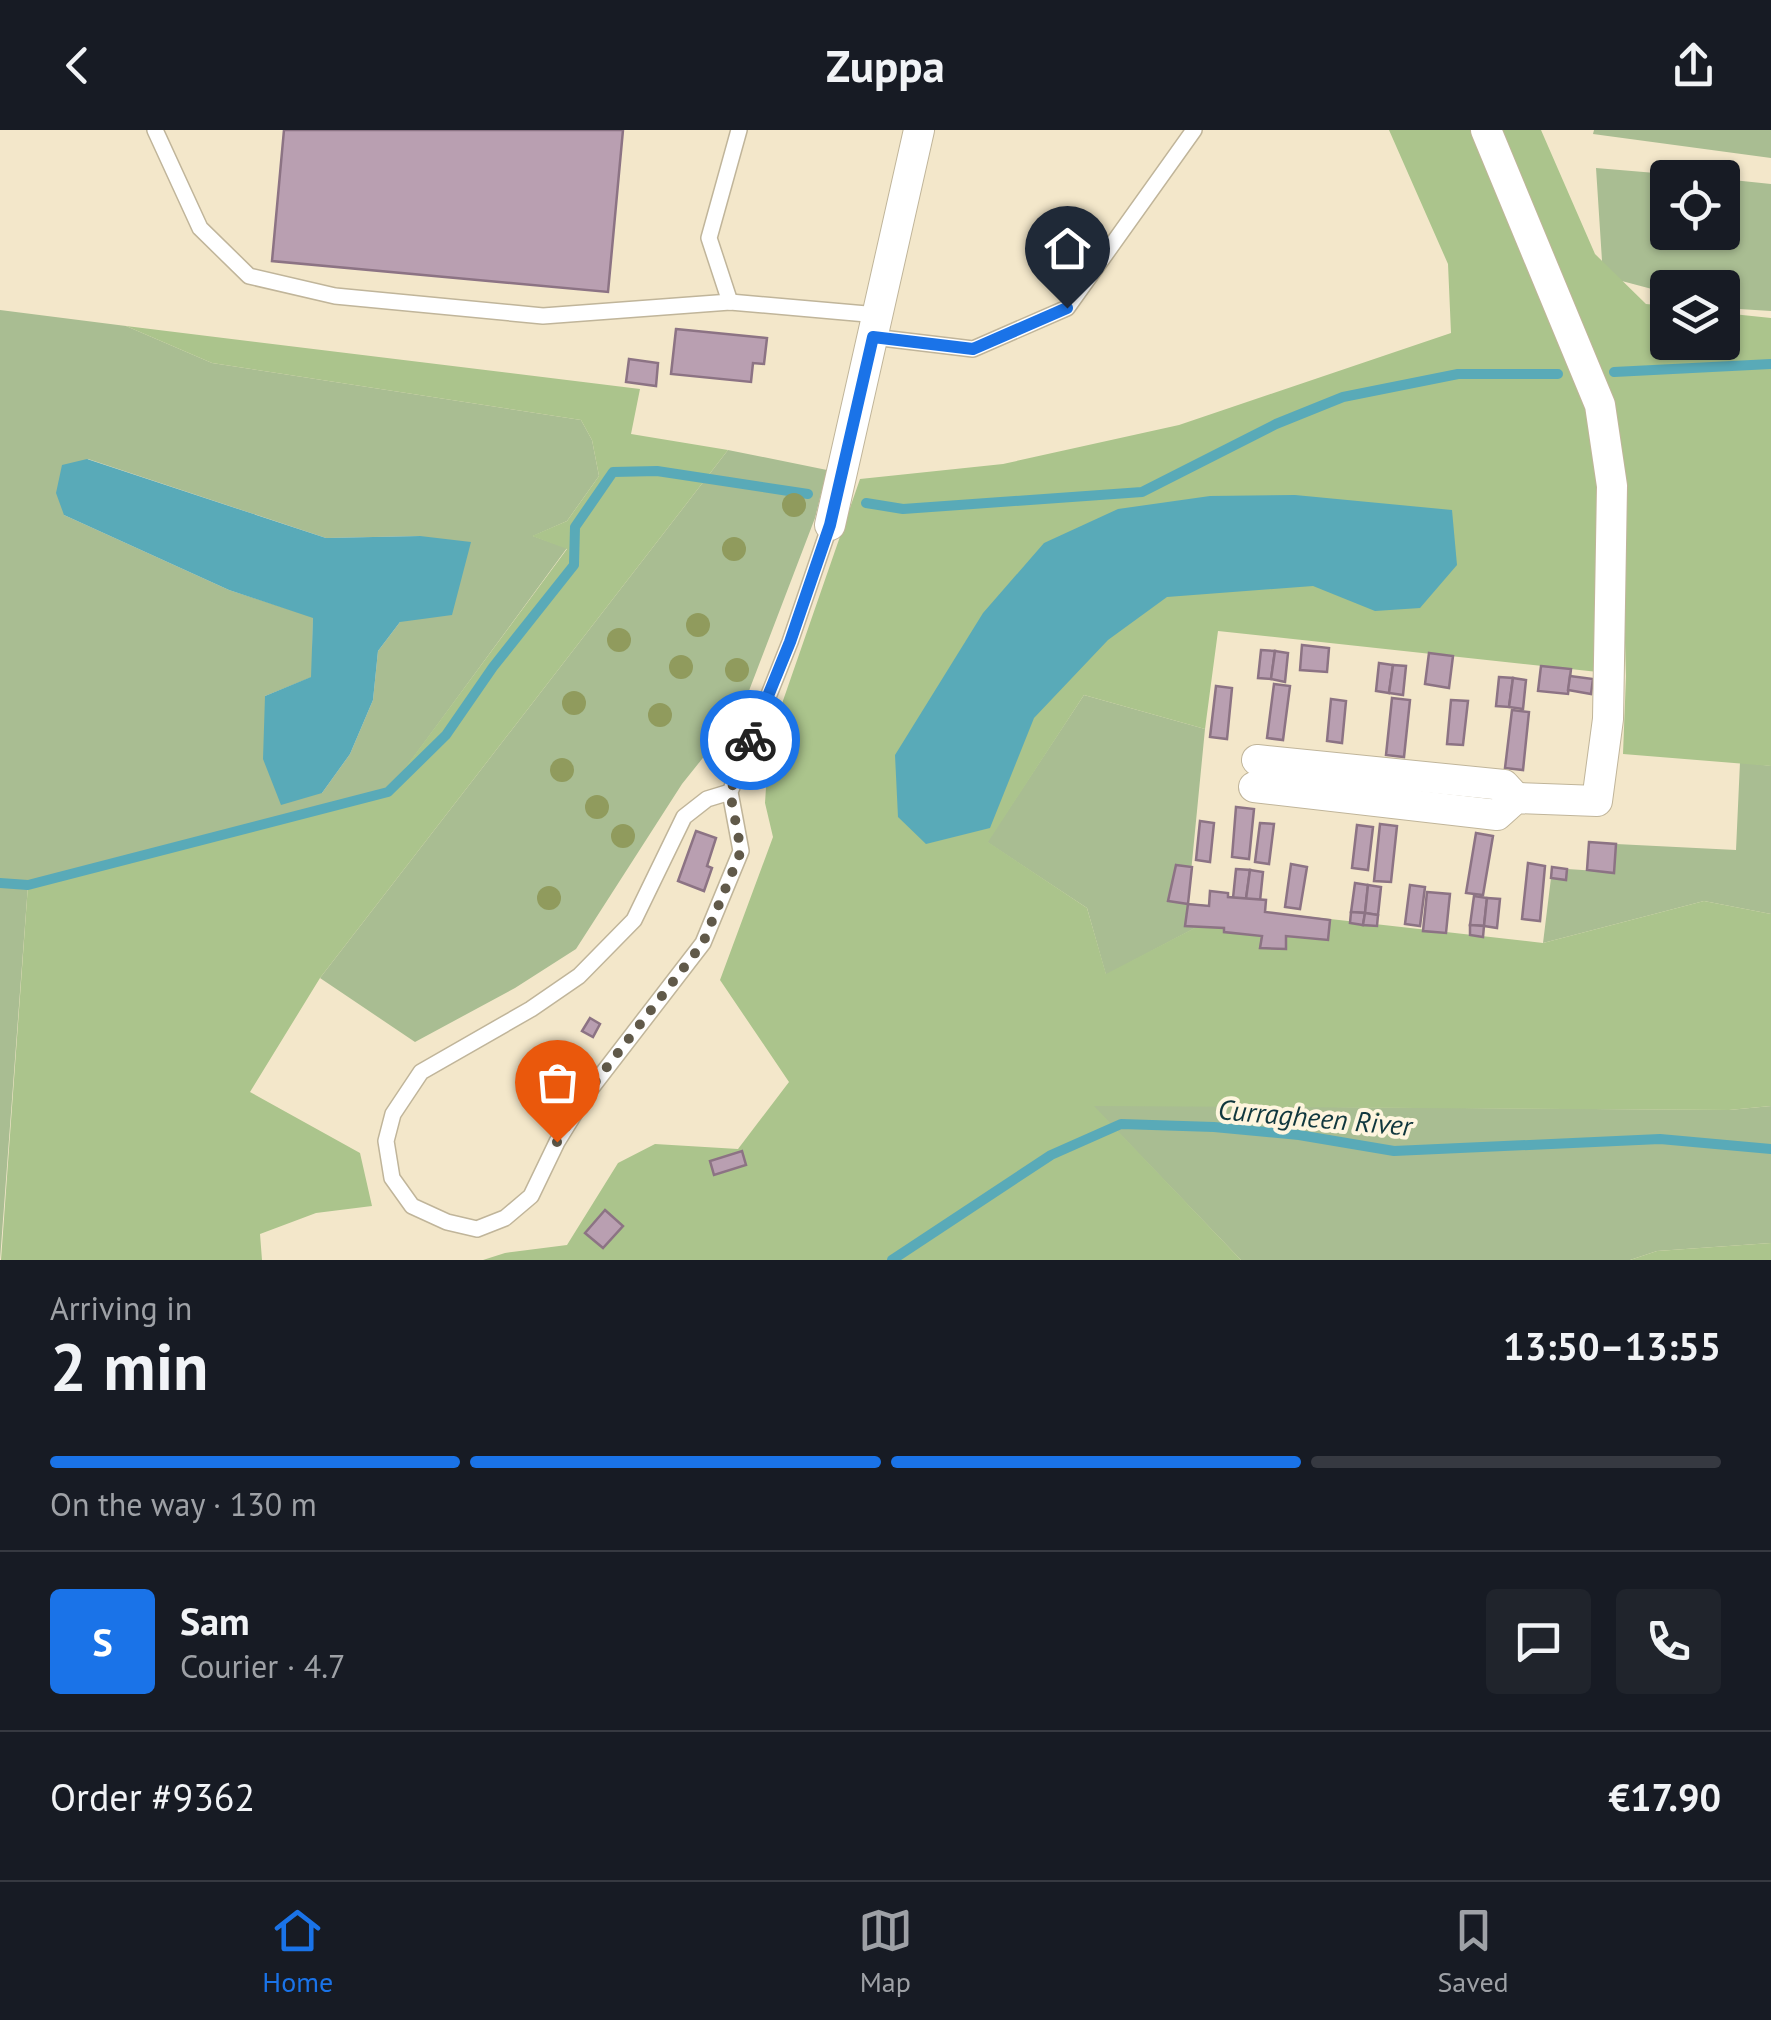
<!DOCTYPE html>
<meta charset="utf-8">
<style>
:root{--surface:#171b24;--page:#20242c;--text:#f1f3f6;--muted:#9ea1a6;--line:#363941;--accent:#1a73e8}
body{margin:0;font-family:"PT Sans",sans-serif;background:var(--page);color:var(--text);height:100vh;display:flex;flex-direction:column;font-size:38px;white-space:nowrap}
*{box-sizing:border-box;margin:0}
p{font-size:32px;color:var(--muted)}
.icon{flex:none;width:55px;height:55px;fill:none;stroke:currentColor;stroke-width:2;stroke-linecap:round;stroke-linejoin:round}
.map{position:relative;height:1130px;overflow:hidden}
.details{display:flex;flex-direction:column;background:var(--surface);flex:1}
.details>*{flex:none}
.fabs{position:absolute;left:1650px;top:30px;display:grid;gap:20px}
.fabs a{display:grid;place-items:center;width:90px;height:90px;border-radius:10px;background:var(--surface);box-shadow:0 2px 8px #0004;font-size:50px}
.pin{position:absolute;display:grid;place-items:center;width:85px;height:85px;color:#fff;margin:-102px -42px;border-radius:50% 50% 50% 0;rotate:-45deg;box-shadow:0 0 10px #0007}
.pin .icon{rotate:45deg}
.courier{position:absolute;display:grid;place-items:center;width:100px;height:100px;margin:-50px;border:8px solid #1a73e8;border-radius:50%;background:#fff;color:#222;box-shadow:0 2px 12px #0007}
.headline em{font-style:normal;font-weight:700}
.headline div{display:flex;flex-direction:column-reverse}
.headline{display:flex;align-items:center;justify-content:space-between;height:170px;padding:0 50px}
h1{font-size:65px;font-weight:700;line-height:75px}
.bar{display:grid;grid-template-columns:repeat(4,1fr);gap:15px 10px;align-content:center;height:120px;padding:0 50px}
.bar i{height:12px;border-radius:8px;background:var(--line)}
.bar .active{background:var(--accent)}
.bar p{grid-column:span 4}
.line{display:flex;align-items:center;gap:25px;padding:0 50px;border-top:2px solid var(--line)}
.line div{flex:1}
.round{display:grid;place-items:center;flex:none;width:105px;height:105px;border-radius:10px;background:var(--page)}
header{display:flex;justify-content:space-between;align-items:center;height:130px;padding:0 50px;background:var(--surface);font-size:45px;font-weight:700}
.dock{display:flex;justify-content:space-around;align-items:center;height:140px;border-top:2px solid var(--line);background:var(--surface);font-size:28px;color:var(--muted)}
.dock a{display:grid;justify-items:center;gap:5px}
.dock .active{color:var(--accent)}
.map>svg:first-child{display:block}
.green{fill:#a9bd92;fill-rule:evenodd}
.forest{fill:#abc48c}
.water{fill:#59aab8}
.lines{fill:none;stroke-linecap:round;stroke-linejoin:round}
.stream{stroke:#59aab8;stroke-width:10}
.building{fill:#b99fb1;stroke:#8c7384;stroke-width:2.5}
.lane-casing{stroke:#c0b59a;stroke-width:18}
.street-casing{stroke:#c0b59a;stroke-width:32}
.lane{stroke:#fff;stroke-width:15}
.street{stroke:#fff;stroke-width:30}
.tree{fill:#909b5d}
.done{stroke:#605949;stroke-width:10;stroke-dasharray:0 18}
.route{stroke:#1a73e8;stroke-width:12}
.labels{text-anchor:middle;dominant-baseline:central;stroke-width:8;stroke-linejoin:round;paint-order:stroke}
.water-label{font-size:28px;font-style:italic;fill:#10373e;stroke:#fef5de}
</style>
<header><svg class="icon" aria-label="back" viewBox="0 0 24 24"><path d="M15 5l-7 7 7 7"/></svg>Zuppa<svg class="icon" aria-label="share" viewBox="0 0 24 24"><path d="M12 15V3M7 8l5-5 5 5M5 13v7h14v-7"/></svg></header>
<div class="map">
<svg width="1771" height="1130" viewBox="0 0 1771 1130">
<rect width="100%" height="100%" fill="#f3e7ca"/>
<g class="green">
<path d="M 1594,0 L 1771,0 L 1771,28 L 1593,4 Z"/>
<path d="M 1596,38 L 1703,47 L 1668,48 L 1668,102 L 1722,102 L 1723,49 L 1771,54 L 1771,181 L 1723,178 L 1722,158 L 1668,158 L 1667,163 L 1603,146 Z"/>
<path d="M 0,180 L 126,196 L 212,233 L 581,290 L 592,310 L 599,346 L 567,391 L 533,406 L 567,418 L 388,662 L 28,755 L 0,1130 ZM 88,329 L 326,408 L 420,406 L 400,492 L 378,521 L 373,570 L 350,624 L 322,663 L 265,566 L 312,547 L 313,487 L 229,460 L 64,385 Z"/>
<path d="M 728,320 L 827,340 L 815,388 L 742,579 L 682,654 L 576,819 L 515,858 L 415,912 L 320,848 Z"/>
<path d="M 1084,565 L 1205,599 L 1188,773 L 1233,778 L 1106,845 L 1087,778 L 987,712 Z"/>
<path d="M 1740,632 L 1771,636 L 1771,784 L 1704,771 L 1543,813 L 1551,748 L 1566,749 L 1567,739 L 1613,742 L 1616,714 L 1736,720 Z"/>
<path d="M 1092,975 L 1729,980 L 1771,976 L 1771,1113 L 1657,1121 L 1630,1130 L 1241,1130 Z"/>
</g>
<g class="forest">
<path d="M 1389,0 L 1472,0 L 1586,277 L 1599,363 L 1598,542 L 1218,501 L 1205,599 L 1084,565 L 988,712 L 1087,778 L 1106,844 L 1233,778 L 1543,813 L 1704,771 L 1771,784 L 1771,976 L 1729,980 L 1094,976 L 1241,1130 L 483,1130 L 505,1123 L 567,1115 L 618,1033 L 655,1014 L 738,1019 L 789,952 L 720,850 L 773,707 L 765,673 L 769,611 L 860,349 L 1003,334 L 1179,295 L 1451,203 L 1448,134 Z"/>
<path d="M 1498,0 L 1541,0 L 1595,124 L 1646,174 L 1667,176 L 1668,212 L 1722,212 L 1723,183 L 1771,188 L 1771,636 L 1623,624 L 1626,546 L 1620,344 Z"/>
<path d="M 126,196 L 640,259 L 631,304 L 728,320 L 320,848 L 250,962 L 360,1023 L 372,1076 L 316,1083 L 260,1104 L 262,1130 L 1,1130 L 28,755 L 388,661 L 567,419 L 532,406 L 567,391 L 599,346 L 592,310 L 581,290 L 212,233 Z"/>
<path d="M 1771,1113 L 1771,1130 L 1630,1130 L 1657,1121 Z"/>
</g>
<g class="water">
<path d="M 87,329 L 326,408 L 420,406 L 471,412 L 452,485 L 400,492 L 378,521 L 373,570 L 350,624 L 322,663 L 281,675 L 263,629 L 265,566 L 311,547 L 313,488 L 229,460 L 64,385 L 56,363 L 62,335 Z"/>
<path d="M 1295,365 L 1452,380 L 1457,435 L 1420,478 L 1375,481 L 1313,456 L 1167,467 L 1108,510 L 1034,588 L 990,698 L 926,714 L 898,687 L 895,625 L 983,483 L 1044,413 L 1118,379 L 1210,366 Z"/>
</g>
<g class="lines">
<g class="stream">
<path d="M 1614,242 L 1771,234"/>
<path d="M 866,373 L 903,379 L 1142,362 L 1276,294 L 1343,267 L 1458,244 L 1558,244"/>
<path d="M 0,753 L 28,755 L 388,662 L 446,605 L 493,537 L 574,435 L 575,397 L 613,342 L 657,341 L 808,364"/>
<path d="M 892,1130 L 1051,1025 L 1121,994 L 1214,997 L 1299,1005 L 1394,1021 L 1660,1009 L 1771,1019"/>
</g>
</g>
<g class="building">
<path d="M 284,0 L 623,0 L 608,162 L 272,131 Z"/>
<path d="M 676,199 L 767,208 L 764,234 L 753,233 L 751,252 L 671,244 Z"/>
<path d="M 629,229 L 658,233 L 656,256 L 626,252 Z"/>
<path d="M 1302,515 L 1329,518 L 1327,542 L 1300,540 Z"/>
<path d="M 1261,520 L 1275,521 L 1271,549 L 1258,548 Z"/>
<path d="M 1275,521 L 1288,523 L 1285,552 L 1271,549 Z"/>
<path d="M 1429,523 L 1453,526 L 1449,558 L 1425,554 Z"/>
<path d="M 1379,533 L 1393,535 L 1389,563 L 1376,561 Z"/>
<path d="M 1393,535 L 1406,536 L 1403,565 L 1389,563 Z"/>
<path d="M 1541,536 L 1571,539 L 1568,564 L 1538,561 Z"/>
<path d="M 1570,546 L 1593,549 L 1591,564 L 1568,560 Z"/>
<path d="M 1499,547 L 1513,548 L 1509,577 L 1496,576 Z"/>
<path d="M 1513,548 L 1526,550 L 1523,579 L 1509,577 Z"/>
<path d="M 1274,554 L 1290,556 L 1283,610 L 1267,608 Z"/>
<path d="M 1216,556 L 1232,558 L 1227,609 L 1210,607 Z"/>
<path d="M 1392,568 L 1410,570 L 1404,627 L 1386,625 Z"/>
<path d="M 1331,569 L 1346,571 L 1342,613 L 1327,611 Z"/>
<path d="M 1451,570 L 1468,571 L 1463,615 L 1447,614 Z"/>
<path d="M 1512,580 L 1529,582 L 1523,640 L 1505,638 Z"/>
<path d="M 1236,677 L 1254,679 L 1249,729 L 1232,727 Z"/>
<path d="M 1200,691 L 1214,693 L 1210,732 L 1196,730 Z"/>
<path d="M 1260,693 L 1274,694 L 1269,734 L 1255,732 Z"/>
<path d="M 1380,694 L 1397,696 L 1391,752 L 1374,751 Z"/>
<path d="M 1357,695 L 1373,697 L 1368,740 L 1352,738 Z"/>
<path d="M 696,701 L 716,708 L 707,736 L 712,738 L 704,761 L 678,751 Z"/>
<path d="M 1476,703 L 1493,706 L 1483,765 L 1466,763 Z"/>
<path d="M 1589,712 L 1616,714 L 1614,743 L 1587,740 Z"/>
<path d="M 1528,733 L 1545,736 L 1540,791 L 1522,789 Z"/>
<path d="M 1291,734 L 1307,737 L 1300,779 L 1285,777 Z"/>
<path d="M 1176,735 L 1192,737 L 1188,774 L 1168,771 Z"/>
<path d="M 1552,737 L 1567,739 L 1566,750 L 1551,748 Z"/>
<path d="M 1236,739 L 1250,740 L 1246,769 L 1233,768 Z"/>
<path d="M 1250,740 L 1263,742 L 1260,771 L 1246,769 Z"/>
<path d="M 1355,753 L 1368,755 L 1365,783 L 1351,782 Z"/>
<path d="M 1368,755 L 1381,757 L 1378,785 L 1365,783 Z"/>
<path d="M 1410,755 L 1425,757 L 1420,796 L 1405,794 Z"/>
<path d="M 1210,761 L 1228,763 L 1228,767 L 1266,770 L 1265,782 L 1330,790 L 1328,810 L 1286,806 L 1286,819 L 1260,818 L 1262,806 L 1224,802 L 1224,798 L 1185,796 L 1188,774 L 1209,776 Z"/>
<path d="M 1427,762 L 1450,764 L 1446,803 L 1423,801 Z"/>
<path d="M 1474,766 L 1487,768 L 1484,796 L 1470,795 Z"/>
<path d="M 1487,768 L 1500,769 L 1497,798 L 1484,796 Z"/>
<path d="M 1351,782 L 1365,783 L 1363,795 L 1350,793 Z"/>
<path d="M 1365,783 L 1378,785 L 1377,796 L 1363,795 Z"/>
<path d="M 1470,795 L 1484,796 L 1483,807 L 1470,805 Z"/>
<path d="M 590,888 L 600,894 L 593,907 L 582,901 Z"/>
<path d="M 742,1021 L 746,1035 L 714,1045 L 710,1031 Z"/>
<path d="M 605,1080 L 623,1096 L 603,1118 L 585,1103 Z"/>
</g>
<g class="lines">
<defs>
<g id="lane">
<path d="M 155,0 L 200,98 L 249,146 L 335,166 L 543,186 L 730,172 L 878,185"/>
<path d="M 730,172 L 709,108 L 739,0"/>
<path d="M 873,207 L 973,219 L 1067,178 L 1194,0"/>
<path d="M 730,662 L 707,669 L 684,687 L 634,790 L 579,846 L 531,879 L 421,942 L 393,984 L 386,1011 L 392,1048 L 412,1076 L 447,1092 L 477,1099 L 505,1088 L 531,1066 L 557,1012 L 586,965 L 703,813 L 741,721 L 730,662 L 790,512 L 830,395"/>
</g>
<g id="street">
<path d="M 830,395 L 919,0"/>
<path d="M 1257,630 L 1504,655 L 1516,668"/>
<path d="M 1254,657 L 1497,685 L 1516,668 L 1597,671 L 1608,589 L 1612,356 L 1600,275 L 1486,0"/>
</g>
</defs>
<use href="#lane" class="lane-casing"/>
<use href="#street" class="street-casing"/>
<use href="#lane" class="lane"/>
<use href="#street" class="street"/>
</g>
<g class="tree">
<circle cx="794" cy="375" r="12"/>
<circle cx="734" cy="419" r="12"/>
<circle cx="698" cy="495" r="12"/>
<circle cx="619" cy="510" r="12"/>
<circle cx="681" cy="537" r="12"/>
<circle cx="737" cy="540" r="12"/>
<circle cx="574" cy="573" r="12"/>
<circle cx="660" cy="585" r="12"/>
<circle cx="562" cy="640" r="12"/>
<circle cx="597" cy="677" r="12"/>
<circle cx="623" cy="706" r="12"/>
<circle cx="549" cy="768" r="12"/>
</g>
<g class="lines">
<path class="done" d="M 557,1012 L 586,964 L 703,813 L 741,721 L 730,662 L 750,610"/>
<path class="route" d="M 750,610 L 790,512 L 830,395 L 873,207 L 973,219 L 1067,178"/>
</g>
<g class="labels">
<g class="water-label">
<text transform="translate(1315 987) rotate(5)">Curragheen River</text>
</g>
</g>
</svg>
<div class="fabs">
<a><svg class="icon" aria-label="locate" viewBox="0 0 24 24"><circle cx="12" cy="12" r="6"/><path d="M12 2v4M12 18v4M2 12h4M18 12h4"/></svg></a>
<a><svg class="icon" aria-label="layers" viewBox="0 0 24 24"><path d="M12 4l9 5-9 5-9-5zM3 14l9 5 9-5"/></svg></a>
</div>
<div class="pin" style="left:557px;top:1012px;background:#ea580c"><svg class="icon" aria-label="bag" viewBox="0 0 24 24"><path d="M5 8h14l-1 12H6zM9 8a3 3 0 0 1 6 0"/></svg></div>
<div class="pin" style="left:1067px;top:178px;background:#1f2937"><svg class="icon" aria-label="home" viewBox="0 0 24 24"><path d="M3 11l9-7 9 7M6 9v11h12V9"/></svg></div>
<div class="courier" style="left:750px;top:610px"><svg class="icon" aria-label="bike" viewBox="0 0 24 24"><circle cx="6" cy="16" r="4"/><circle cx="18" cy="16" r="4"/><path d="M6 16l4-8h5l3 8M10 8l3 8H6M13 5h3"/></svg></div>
</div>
<section class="details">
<div class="headline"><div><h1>2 min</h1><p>Arriving in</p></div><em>13:50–13:55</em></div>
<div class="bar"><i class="active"></i><i class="active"></i><i class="active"></i><i></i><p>On the way · 130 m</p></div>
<div class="line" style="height:180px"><b class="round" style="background:var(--accent);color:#fff">S</b><div><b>Sam</b><p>Courier · 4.7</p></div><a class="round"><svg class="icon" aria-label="chat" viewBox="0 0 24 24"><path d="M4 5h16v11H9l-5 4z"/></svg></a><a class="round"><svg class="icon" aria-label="phone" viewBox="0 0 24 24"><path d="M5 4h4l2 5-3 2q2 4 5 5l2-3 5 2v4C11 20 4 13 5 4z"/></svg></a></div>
<div class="line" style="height:130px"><div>Order #9362</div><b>€17.90</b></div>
</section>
<nav class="dock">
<a class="active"><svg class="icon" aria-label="home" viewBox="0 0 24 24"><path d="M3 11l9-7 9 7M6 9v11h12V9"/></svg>Home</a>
<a><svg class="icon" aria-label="map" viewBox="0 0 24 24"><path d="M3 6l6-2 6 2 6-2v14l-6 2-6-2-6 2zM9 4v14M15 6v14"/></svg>Map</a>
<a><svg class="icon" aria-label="saved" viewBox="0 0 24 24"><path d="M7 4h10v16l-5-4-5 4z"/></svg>Saved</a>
</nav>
